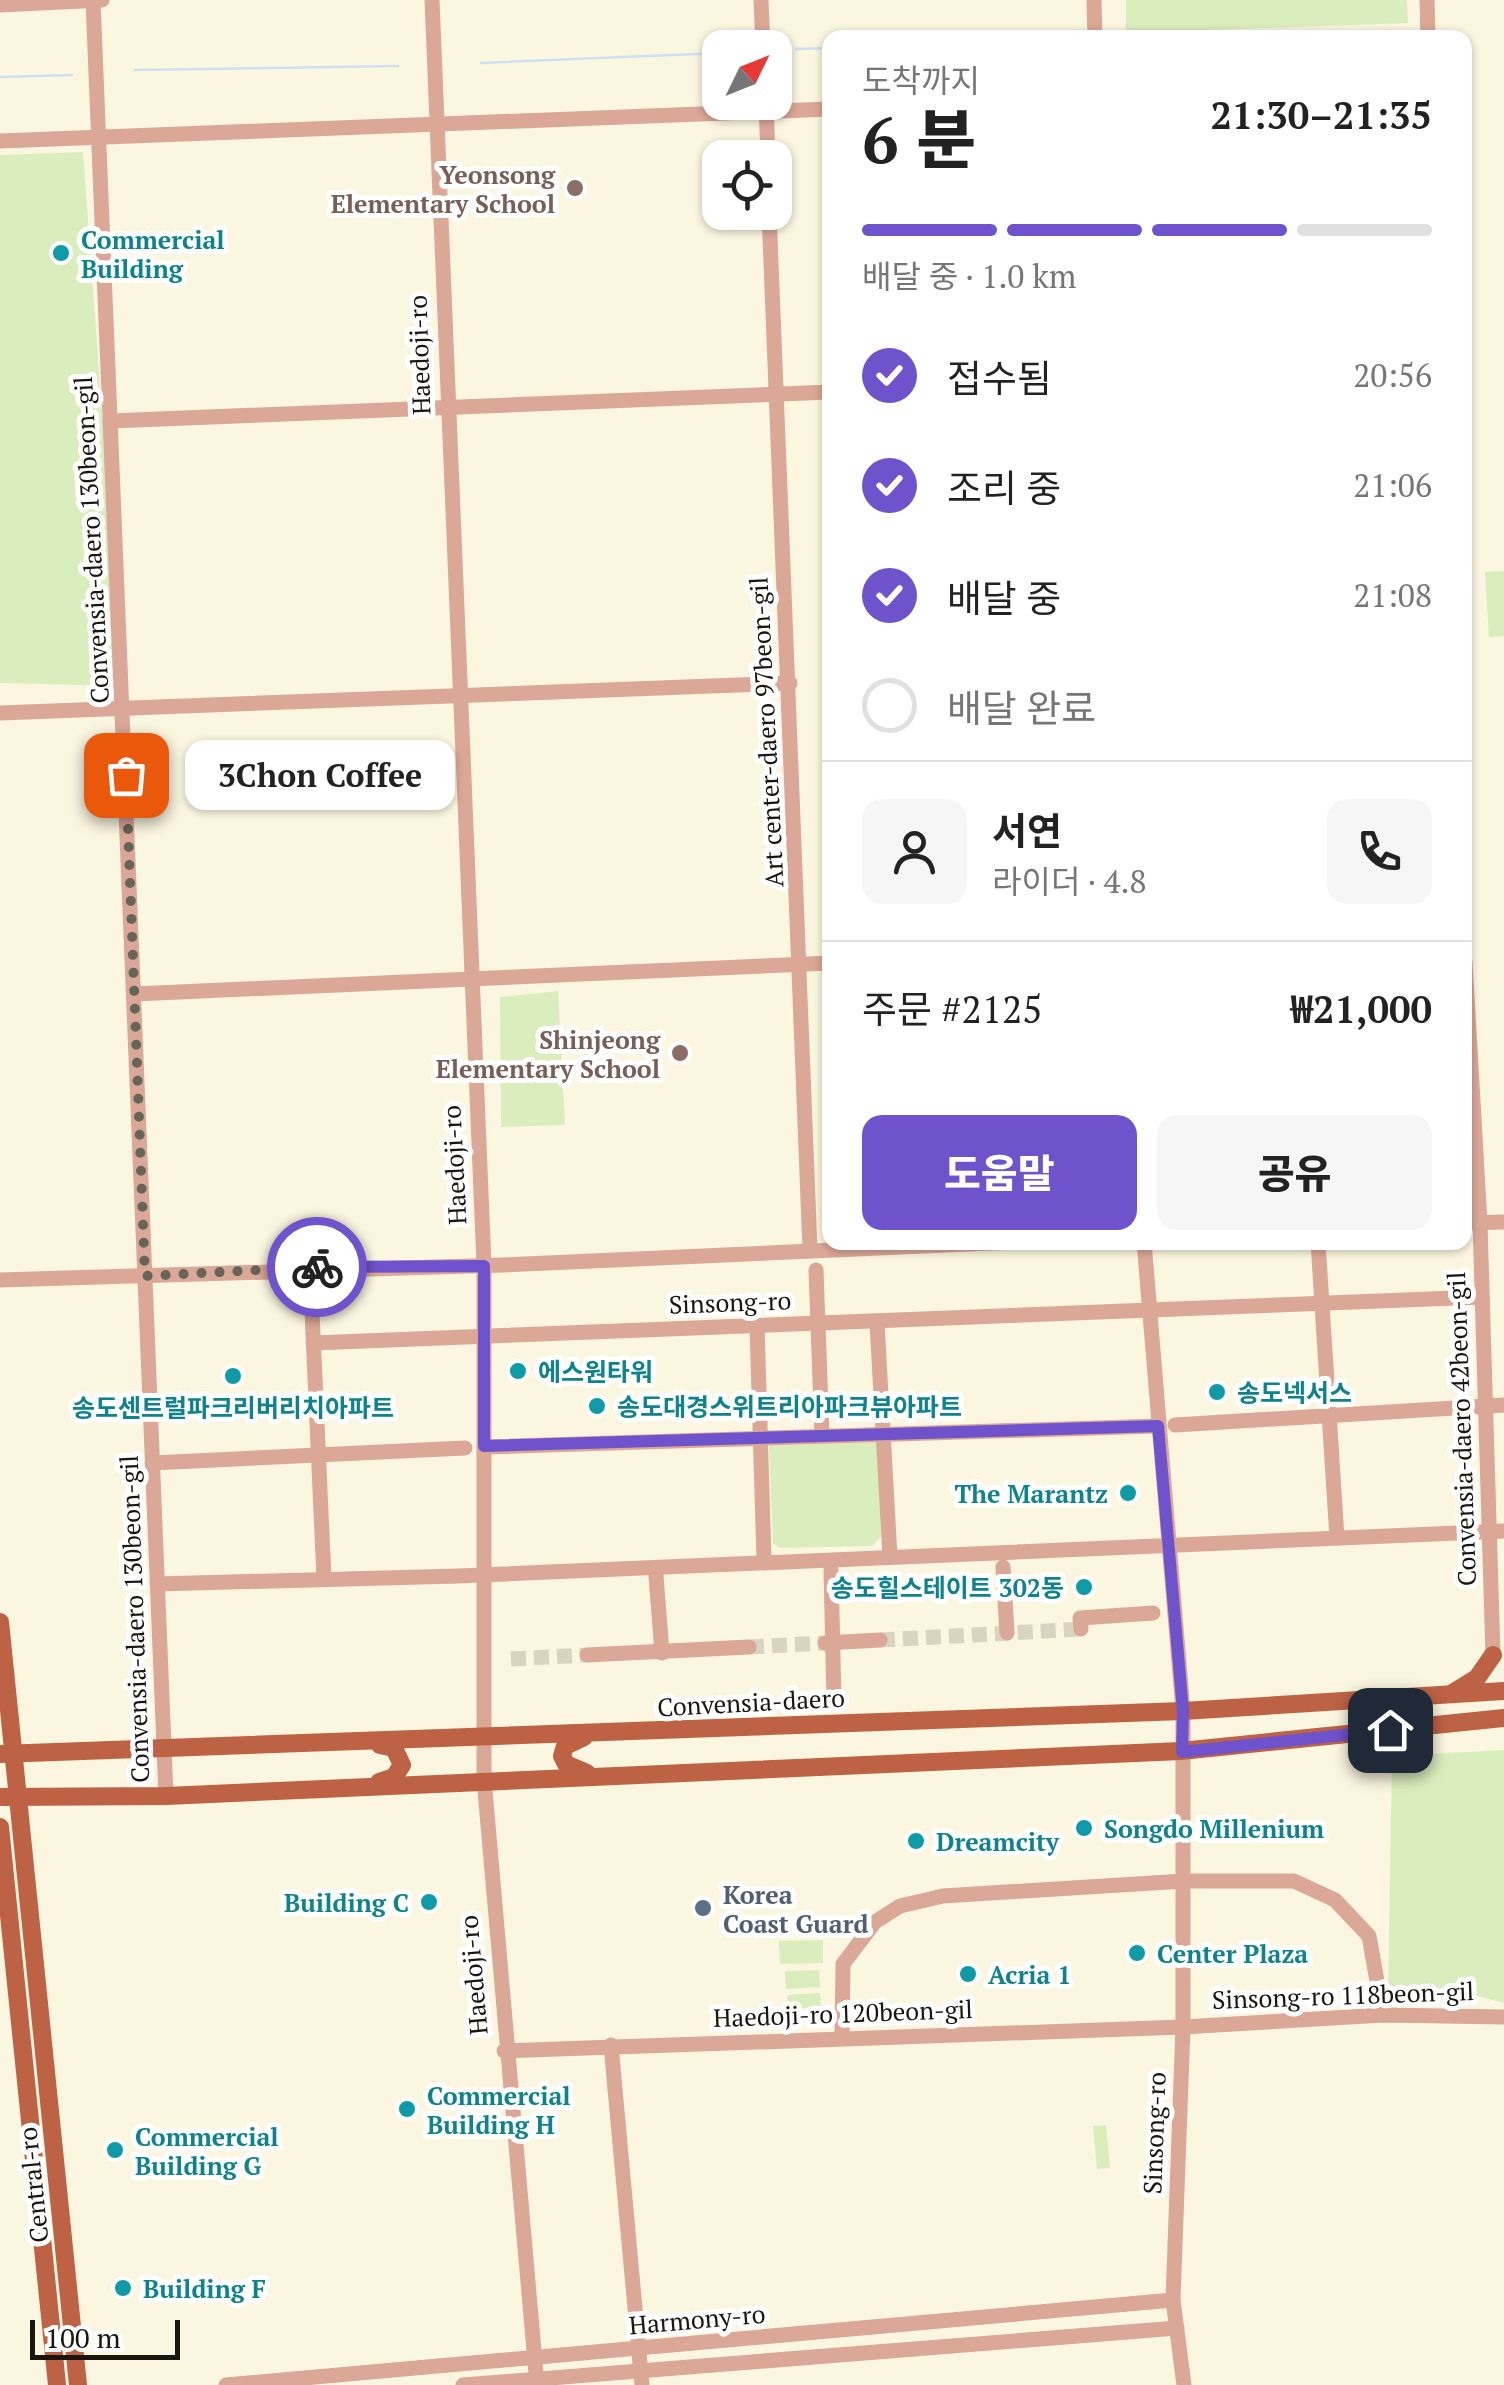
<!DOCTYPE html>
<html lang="ko">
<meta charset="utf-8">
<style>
:root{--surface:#fff;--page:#f6f6f6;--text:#222;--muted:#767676;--line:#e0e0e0;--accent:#6f53cc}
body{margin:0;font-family:"PT Serif","Noto Sans KR",serif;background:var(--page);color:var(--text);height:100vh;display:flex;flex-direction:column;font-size:38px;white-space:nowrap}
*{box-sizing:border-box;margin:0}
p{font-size:32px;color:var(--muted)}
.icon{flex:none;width:55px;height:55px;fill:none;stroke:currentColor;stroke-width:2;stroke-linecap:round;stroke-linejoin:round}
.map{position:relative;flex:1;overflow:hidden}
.panel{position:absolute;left:822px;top:30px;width:650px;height:1220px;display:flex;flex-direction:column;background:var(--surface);border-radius:20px;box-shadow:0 2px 8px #0004}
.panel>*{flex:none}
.needle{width:65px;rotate:47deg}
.tools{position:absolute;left:702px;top:30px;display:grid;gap:20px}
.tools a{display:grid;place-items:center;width:90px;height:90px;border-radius:20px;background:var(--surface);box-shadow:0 2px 8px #0004;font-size:50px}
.scale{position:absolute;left:30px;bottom:25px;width:150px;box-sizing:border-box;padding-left:10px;border:5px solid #18160e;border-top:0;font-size:28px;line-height:35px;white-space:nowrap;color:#18160e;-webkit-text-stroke:8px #fff;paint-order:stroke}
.pin{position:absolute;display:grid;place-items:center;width:85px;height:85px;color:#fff;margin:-42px;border-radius:20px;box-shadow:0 5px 15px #0006}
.courier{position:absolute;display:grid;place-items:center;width:100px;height:100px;margin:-50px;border:8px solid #6f53cc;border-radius:50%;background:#fff;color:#222;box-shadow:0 2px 12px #0007}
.bubble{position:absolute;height:70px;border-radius:20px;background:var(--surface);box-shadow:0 2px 8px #0004;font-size:32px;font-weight:800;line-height:70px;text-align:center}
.head em{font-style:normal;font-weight:800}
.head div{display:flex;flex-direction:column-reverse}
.head{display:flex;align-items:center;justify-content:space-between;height:170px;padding:0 40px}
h1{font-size:65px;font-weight:800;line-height:75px}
.bar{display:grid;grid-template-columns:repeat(4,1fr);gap:15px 10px;align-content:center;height:120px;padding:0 40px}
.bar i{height:12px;border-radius:8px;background:var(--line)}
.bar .selected{background:var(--accent)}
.bar p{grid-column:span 4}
.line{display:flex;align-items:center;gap:25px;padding:0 40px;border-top:2px solid var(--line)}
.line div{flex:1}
.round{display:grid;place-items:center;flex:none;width:105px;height:105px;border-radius:20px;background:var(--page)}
ol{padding:0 40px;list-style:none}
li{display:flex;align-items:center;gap:30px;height:110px}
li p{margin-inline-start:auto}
li .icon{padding:10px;border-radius:50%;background:var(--accent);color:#fff;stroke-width:4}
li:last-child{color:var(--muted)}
li i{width:55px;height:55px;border:5px solid var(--line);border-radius:50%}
.button{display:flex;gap:20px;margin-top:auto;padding:20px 40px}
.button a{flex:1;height:115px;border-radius:20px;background:var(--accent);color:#fff;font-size:40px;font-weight:800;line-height:115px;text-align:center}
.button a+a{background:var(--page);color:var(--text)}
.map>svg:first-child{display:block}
.green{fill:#daeebd}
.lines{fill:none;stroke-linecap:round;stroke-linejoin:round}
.stream{stroke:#cddff4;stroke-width:2.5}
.minor-tunnel{stroke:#d9d4c0;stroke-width:15;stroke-dasharray:15 8;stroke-linecap:butt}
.minor{stroke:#dba797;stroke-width:15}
.major{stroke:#bd6244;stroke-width:18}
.done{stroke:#676458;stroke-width:10;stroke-dasharray:0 18}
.route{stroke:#6f53cc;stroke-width:12}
.education-dot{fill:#8d6e63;stroke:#fff;stroke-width:4}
.culture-dot{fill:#0f9aa8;stroke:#fff;stroke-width:4}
.service-dot{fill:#5c6f8a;stroke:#fff;stroke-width:4}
.labels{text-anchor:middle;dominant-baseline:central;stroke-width:10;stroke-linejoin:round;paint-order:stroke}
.education-label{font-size:25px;font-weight:bold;fill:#785e54;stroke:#fff;text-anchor:end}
.culture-label{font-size:25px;font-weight:bold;fill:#0d838f;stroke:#fff;text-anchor:start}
.street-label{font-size:25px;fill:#18160e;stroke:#fff}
.service-label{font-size:25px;font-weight:bold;fill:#4e5e75;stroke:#fff;text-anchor:start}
</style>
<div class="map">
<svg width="1504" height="2385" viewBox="0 0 1504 2385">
<rect width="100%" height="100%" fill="#fbf6e0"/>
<g class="green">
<path d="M 1126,0 L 1407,0 L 1408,23 L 1126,33 Z"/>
<path d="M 83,152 L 122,686 L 0,683 L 0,155 Z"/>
<path d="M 1504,571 L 1504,636 L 1489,637 L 1485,572 Z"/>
<path d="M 558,991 L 565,1125 L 501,1127 L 500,997 Z"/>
<path d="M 877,1442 L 881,1537 L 872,1546 L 781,1548 L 773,1544 L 769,1446 Z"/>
<path d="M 1504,1750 L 1504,2003 L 1474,1995 L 1388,1995 L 1392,1756 Z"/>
<path d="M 823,1940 L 823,1963 L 780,1964 L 779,1941 Z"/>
<path d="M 819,1970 L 820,1987 L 786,1989 L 785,1971 Z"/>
<path d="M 820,1993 L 821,2007 L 788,2009 L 787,1995 Z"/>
<path d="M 1106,2125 L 1110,2168 L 1097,2169 L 1093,2126 Z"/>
</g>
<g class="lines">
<g class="stream">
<path d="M 796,49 L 830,48"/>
<path d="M 481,63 L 720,53"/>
<path d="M 135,70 L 398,66"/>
<path d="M 0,77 L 72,75"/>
</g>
<g class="minor-tunnel">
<path d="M 880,1640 L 1081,1629"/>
<path d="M 749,1647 L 825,1643"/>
<path d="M 511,1659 L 587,1655"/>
</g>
<g class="minor">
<path d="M 93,0 L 166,1796"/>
<path d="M 432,0 L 484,1265 L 484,1779 L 537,2385"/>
<path d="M 761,0 L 763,48"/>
<path d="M 1094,0 L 1095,38"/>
<path d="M 1427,0 L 1428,38"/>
<path d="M 0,5 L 102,0"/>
<path d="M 766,102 L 768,158"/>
<path d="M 0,141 L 830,109"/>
<path d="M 769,212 L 810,1250"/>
<path d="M 110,421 L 830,392"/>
<path d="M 0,713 L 790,683"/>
<path d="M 1465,962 L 1480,1223 L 1493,1655"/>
<path d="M 134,994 L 830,963"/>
<path d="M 1465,1223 L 1504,1222"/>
<path d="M 1144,1242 L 1183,1711 L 1183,2027 L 1173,2300 L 1184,2385"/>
<path d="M 1318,1242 L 1337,1538"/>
<path d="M 310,1267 L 324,1579"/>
<path d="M 816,1270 L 822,1436"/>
<path d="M 0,1280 L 503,1265 L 1014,1242"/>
<path d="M 877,1323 L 890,1557"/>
<path d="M 757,1325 L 764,1560"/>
<path d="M 313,1343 L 1481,1297"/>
<path d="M 1175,1425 L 1504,1405"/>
<path d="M 484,1447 L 1158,1426"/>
<path d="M 152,1463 L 465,1448"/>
<path d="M 1003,1567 L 1007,1633"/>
<path d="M 831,1570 L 834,1701"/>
<path d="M 656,1576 L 662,1653"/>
<path d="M 157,1584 L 458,1576 L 1504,1531"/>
<path d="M 1081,1629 L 1080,1618 L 1153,1613"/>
<path d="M 825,1643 L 880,1640"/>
<path d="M 587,1655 L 749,1647"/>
<path d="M 842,2038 L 843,1964 L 875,1922 L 900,1906 L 943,1896 L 1184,1881 L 1294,1881 L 1335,1900 L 1369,1936 L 1383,2015"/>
<path d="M 611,2045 L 642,2385"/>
<path d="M 504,2051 L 1183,2027 L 1383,2015 L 1504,2017"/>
<path d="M 226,2385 L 1173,2300"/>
<path d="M 463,2385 L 1177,2328"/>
</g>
<g class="major">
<path d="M 0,1622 L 78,2385"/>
<path d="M 1451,1694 L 1477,1678 L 1493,1655"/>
<path d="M 584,1737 L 565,1746 L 562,1756 L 566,1764 L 587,1773"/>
<path d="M 0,1754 L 1183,1711 L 1504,1691"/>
<path d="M 379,1782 L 394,1777 L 402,1765 L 394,1748 L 380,1745"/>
<path d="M 0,1797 L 166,1796 L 1181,1751 L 1504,1718"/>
<path d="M 0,1827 L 57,2385"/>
</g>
</g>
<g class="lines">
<path class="done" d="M 126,775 L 145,1276 L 317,1267"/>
<path class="route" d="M 317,1267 L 484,1266 L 484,1446 L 1158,1426 L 1183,1711 L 1182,1752 L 1390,1730"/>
</g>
<g class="education-dot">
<circle cx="575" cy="188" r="10"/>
<circle cx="680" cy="1053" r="10"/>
</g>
<g class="culture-dot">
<circle cx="61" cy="253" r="10"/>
<circle cx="518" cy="1371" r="10"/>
<circle cx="233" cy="1376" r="10"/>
<circle cx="1217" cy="1392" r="10"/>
<circle cx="597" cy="1406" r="10"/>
<circle cx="1128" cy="1493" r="10"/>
<circle cx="1084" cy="1587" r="10"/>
<circle cx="1084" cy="1828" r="10"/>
<circle cx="916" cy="1841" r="10"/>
<circle cx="429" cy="1902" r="10"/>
<circle cx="1137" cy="1953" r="10"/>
<circle cx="968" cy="1974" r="10"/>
<circle cx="407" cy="2109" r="10"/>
<circle cx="115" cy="2150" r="10"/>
<circle cx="123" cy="2288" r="10"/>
</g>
<circle class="service-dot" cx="703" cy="1908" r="10"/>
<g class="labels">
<g class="education-label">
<text x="555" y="174">Yeonsong<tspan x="555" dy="29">Elementary School</tspan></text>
<text x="660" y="1039">Shinjeong<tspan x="660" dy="29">Elementary School</tspan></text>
</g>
<g class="culture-label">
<text x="81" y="239">Commercial<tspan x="81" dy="29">Building</tspan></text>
<text x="538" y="1371">에스원타워</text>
<text x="1237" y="1392">송도넥서스</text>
<text x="617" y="1406">송도대경스위트리아파크뷰아파트</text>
<text x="233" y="1407" text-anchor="middle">송도센트럴파크리버리치아파트</text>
<text x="1108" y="1493" text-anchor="end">The Marantz</text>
<text x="1064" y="1587" text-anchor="end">송도힐스테이트 302동</text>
<text x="1104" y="1828">Songdo Millenium</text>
<text x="936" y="1841">Dreamcity</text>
<text x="409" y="1902" text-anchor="end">Building C</text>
<text x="1157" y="1953">Center Plaza</text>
<text x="988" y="1974">Acria 1</text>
<text x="427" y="2095">Commercial<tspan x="427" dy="29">Building H</tspan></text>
<text x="135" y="2136">Commercial<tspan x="135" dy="29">Building G</tspan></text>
<text x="143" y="2288">Building F</text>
</g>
<g class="street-label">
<text transform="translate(419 355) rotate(-92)">Haedoji-ro</text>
<text transform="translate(91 540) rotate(-93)">Convensia-daero 130beon-gil</text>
<text transform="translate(766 732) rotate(-93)">Art center-daero 97beon-gil</text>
<text transform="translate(454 1165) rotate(-93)">Haedoji-ro</text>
<text transform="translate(730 1302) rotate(-2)">Sinsong-ro</text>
<text transform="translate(1461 1429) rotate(-92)">Convensia-daero 42beon-gil</text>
<text transform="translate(134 1619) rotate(-92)">Convensia-daero 130beon-gil</text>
<text transform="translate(751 1702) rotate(-3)">Convensia-daero</text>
<text transform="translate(473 1975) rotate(-95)">Haedoji-ro</text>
<text transform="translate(1343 1995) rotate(-2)">Sinsong-ro 118beon-gil</text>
<text transform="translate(843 2013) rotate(-2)">Haedoji-ro 120beon-gil</text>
<text transform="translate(1154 2133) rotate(-88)">Sinsong-ro</text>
<text transform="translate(33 2185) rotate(-96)">Central-ro</text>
<text transform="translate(697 2319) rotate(-5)">Harmony-ro</text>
</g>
<g class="service-label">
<text x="723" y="1894">Korea<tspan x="723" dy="29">Coast Guard</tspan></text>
</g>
</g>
</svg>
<div class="tools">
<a><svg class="needle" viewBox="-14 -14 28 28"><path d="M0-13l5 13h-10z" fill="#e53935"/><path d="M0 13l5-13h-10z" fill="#767676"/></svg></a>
<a><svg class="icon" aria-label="locate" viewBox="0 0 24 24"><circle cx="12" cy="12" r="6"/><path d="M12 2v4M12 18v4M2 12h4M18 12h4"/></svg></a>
</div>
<div class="scale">100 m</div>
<div class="pin" style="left:126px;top:775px;background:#ea580c"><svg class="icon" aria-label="bag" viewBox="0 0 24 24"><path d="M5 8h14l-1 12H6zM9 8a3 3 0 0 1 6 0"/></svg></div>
<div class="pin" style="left:1390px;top:1730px;background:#1f2937"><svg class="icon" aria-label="home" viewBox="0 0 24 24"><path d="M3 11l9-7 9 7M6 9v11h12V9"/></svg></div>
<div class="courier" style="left:317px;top:1267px"><svg class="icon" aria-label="bike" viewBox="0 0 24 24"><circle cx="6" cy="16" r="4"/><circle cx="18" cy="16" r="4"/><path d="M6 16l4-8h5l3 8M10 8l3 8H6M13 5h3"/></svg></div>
<div class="bubble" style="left:185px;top:740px;width:270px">3Chon Coffee</div>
<section class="panel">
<div class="head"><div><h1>6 분</h1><p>도착까지</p></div><em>21:30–21:35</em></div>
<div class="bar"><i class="selected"></i><i class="selected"></i><i class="selected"></i><i></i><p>배달 중 · 1.0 km</p></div>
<ol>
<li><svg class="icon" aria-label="check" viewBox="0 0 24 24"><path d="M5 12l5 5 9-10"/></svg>접수됨<p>20:56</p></li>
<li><svg class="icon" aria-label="check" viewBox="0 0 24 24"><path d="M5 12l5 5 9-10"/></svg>조리 중<p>21:06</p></li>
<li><svg class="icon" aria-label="check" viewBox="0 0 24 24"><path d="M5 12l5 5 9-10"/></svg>배달 중<p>21:08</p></li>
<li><i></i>배달 완료</li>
</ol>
<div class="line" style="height:180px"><a class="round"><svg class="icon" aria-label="person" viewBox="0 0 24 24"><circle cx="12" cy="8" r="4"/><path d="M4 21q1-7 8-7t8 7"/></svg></a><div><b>서연</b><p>라이더 · 4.8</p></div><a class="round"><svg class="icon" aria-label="phone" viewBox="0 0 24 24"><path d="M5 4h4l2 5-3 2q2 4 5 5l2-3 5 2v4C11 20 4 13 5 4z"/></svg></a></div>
<div class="line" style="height:130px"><div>주문 #2125</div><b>₩21,000</b></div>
<div class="button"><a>도움말</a><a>공유</a></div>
</section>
</div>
